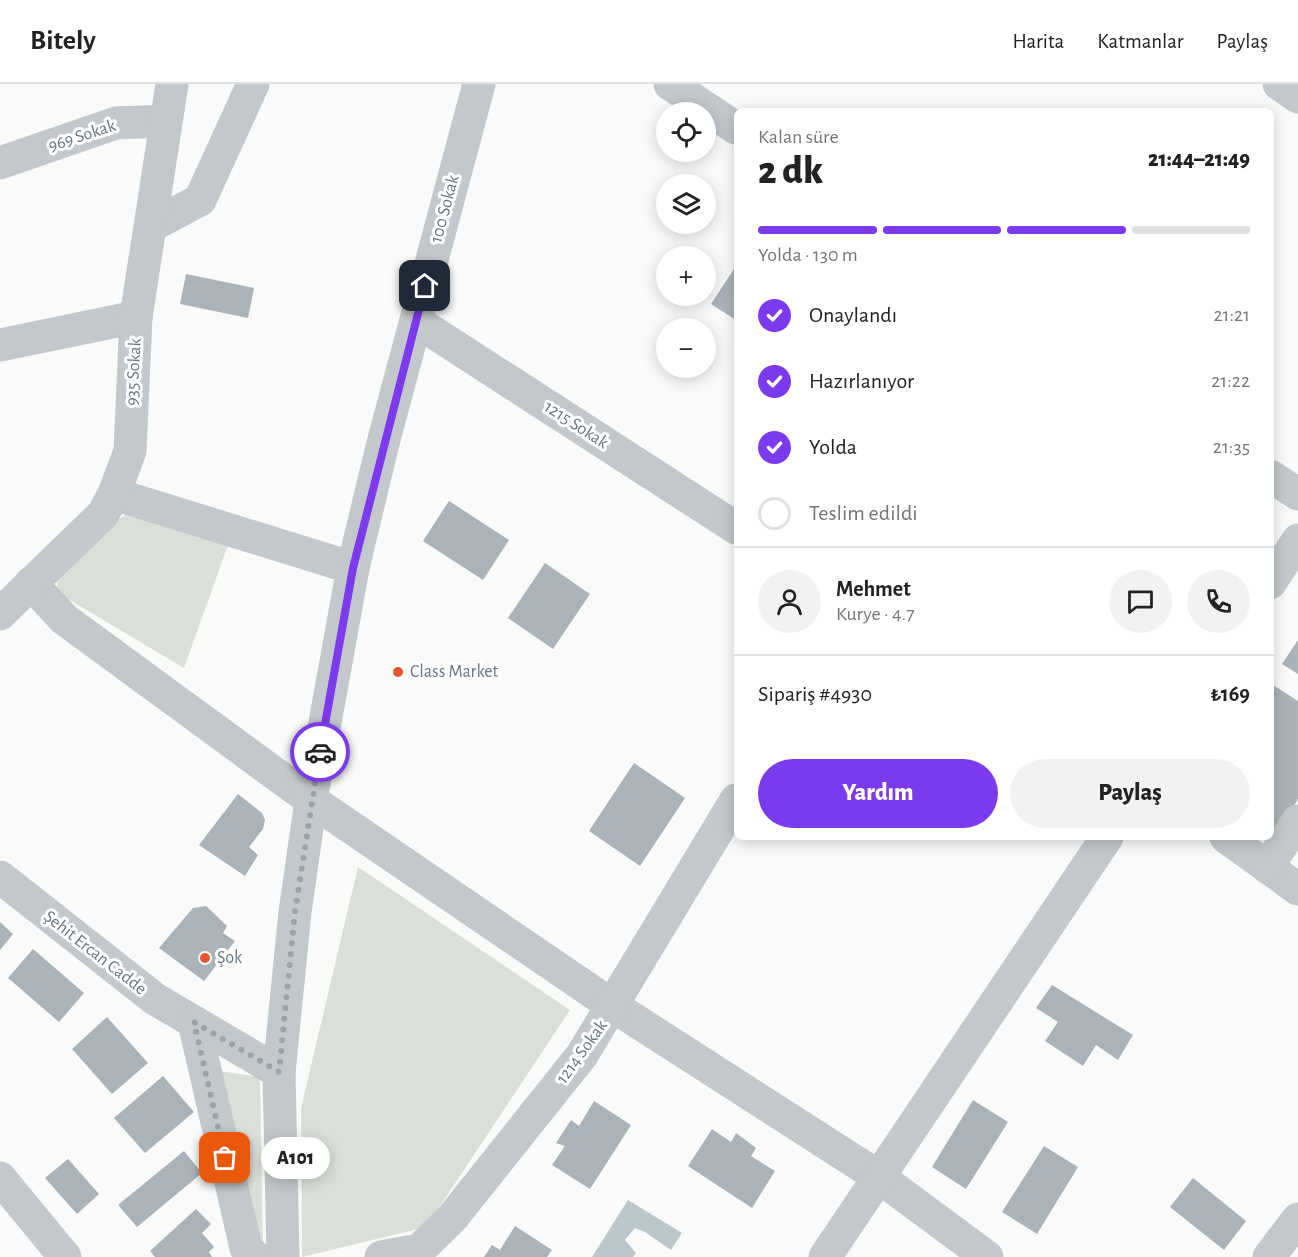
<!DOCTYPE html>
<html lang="tr">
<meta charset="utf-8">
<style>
:root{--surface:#fff;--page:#f2f2f2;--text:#222;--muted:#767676;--line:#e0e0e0;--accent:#7c3aed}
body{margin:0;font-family:"Alegreya Sans",sans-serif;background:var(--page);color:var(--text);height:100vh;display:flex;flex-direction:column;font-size:22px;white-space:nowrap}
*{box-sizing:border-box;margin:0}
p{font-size:20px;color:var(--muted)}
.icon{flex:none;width:33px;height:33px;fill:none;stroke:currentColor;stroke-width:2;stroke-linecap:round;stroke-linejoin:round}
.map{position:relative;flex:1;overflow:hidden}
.side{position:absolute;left:734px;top:24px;width:540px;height:732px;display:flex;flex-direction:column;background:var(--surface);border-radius:9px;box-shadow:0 3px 15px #0003}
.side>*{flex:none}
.controls{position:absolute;left:656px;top:18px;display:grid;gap:12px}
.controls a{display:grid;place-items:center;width:60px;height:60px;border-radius:50%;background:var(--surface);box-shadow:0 3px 15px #0003;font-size:30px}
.pin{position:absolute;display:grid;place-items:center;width:51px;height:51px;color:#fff;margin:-26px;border-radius:12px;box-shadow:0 3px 9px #0006}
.courier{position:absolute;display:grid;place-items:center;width:60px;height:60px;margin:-30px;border:4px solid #7c3aed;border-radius:50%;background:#fff;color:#222;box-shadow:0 2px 8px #0007}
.bubble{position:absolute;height:42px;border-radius:21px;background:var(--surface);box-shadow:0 3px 15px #0003;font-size:20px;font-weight:800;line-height:42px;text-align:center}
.overview em{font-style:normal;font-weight:800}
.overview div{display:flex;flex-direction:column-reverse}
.overview{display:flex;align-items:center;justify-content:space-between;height:102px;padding:0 24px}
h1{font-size:39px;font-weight:800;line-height:45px}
.bar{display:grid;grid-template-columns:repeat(4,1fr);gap:9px 6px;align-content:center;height:72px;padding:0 24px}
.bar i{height:8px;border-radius:4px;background:var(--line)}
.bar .selected{background:var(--accent)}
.bar p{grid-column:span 4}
.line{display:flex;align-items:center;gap:15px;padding:0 24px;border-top:2px solid var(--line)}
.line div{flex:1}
.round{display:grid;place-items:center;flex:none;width:63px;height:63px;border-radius:32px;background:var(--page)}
ol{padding:0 24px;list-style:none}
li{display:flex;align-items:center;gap:18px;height:66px}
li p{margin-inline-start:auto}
li .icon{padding:6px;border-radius:50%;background:var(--accent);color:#fff;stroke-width:4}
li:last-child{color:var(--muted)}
li i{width:33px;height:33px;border:3px solid var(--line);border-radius:50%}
.primary-button{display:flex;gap:12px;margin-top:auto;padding:12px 24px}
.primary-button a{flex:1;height:69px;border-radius:36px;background:var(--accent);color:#fff;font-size:24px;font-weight:800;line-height:69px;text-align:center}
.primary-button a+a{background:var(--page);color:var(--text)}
header{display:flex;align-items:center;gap:36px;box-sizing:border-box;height:84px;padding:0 30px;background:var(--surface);border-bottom:2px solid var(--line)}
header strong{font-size:28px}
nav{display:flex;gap:33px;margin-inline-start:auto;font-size:21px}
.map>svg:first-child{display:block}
.green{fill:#dadfd7}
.water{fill:#bbc7cb}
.building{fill:#aab3b9}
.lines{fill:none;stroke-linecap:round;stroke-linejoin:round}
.minor{stroke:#c3c8cc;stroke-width:33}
.done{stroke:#99a4ac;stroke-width:6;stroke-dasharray:0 10.8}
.route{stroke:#7c3aed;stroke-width:8}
.poi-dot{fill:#e4572e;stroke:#fff;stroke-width:2}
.labels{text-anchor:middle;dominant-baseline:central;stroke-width:6;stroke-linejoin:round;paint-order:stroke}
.street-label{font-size:18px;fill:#657683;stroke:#fff}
.poi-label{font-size:18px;fill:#657683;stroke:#fff;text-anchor:start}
</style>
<header>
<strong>Bitely</strong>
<nav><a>Harita</a><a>Katmanlar</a><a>Paylaş</a></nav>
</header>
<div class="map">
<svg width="1298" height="1173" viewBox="0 0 1298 1173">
<rect width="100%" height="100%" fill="#fafaf8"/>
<g class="green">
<path d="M 130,428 L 228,461 L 184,584 L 58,509 L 57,498 L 115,438 Z"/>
<path d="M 358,783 L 570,926 L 430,1137 L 418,1145 L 302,1173 L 301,1024 Z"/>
<path d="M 207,985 L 260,993 L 263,1165 Z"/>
</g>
<path class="water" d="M 628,1116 L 682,1149 L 671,1166 L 645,1148 L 635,1144 L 625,1156 L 636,1169 L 633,1173 L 592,1173 Z"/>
<g class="building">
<path d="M 734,185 L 736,187 L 736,236 L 711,220 Z"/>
<path d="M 186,190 L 254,204 L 248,234 L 180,220 Z"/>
<path d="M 449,417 L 509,456 L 483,496 L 423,457 Z"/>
<path d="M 545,479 L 590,510 L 553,565 L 508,534 Z"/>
<path d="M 1298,556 L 1298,590 L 1282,580 Z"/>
<path d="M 1270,599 L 1298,617 L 1298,715 L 1276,751 L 1270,748 Z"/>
<path d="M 634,679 L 685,714 L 640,782 L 589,747 Z"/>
<path d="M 238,710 L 262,729 L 265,736 L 263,745 L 249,763 L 258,771 L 245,792 L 199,761 Z"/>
<path d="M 206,822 L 227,842 L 223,849 L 235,857 L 204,897 L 159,864 L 193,824 Z"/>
<path d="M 0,838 L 13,850 L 0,866 Z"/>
<path d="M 33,865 L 84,909 L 59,938 L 8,894 Z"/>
<path d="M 1052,901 L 1133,951 L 1118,976 L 1096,961 L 1083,982 L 1045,957 L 1058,938 L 1036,924 Z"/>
<path d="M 107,933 L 148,979 L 112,1010 L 72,965 Z"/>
<path d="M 163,992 L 194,1028 L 145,1069 L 114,1034 Z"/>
<path d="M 973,1016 L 1008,1038 L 966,1105 L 932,1083 Z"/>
<path d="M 594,1017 L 631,1041 L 590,1105 L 552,1081 L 565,1062 L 556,1059 L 571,1036 L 579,1042 Z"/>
<path d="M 712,1045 L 731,1058 L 736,1049 L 756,1064 L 751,1072 L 775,1087 L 752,1124 L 688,1082 Z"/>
<path d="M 1044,1062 L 1078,1083 L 1037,1150 L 1002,1128 Z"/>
<path d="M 184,1067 L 202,1089 L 137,1143 L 118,1121 Z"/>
<path d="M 68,1075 L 99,1110 L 77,1130 L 45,1094 Z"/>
<path d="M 1193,1094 L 1246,1137 L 1224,1166 L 1170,1123 Z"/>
<path d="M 196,1125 L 211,1140 L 202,1149 L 214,1163 L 209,1168 L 212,1173 L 155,1173 L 150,1167 Z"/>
<path d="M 515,1142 L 552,1166 L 547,1173 L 484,1173 L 492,1161 L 500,1166 Z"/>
</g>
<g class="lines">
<g class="minor">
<path d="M 670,0 L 736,44"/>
<path d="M 1279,0 L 1298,13"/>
<path d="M 0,79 L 116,39 L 166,37"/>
<path d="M 151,142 L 200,116 L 253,0"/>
<path d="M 416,237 L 736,444"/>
<path d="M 0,261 L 136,233"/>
<path d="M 1270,392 L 1298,410"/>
<path d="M 114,410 L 353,484"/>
<path d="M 31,499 L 64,535 L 311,716 L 613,922 L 879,1093 L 987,1173"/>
<path d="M 1270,499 L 1298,456"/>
<path d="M 0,530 L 103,430 L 114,410 L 130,367 L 136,233 L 172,0"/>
<path d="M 1226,753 L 1298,805"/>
<path d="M 1267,783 L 1298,737"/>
<path d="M 0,793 L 155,915 L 279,988"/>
<path d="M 194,938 L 246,1164 L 255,1173"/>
<path d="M 0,1094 L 65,1173"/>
<path d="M 283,1173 L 279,988 L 295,828 L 311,716 L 353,484 L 382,363 L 479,0"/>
<path d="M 381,1173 L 419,1166 L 452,1134 L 582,971 L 736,716"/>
<path d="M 825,1173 L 1107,753"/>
<path d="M 1269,1173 L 1298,1135"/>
</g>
</g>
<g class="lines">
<path class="done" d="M 225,1074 L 194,938 L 279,988 L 295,828 L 320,668"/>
<path class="route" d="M 320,668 L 353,484 L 425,202"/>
</g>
<g class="poi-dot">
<circle cx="398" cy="588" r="6"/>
<circle cx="205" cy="874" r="6"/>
</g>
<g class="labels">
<g class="street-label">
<text transform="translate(82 52) rotate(-18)">969 Sokak</text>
<text transform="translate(445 125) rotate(-75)">100 Sokak</text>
<text transform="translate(134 288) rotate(-87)">935 Sokak</text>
<text transform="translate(576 341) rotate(33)">1215 Sokak</text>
<text transform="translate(95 869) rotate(38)">Şehit Ercan Cadde</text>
<text transform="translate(582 968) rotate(-54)">1214 Sokak</text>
</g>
<g class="poi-label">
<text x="410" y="588">Class Market</text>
<text x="217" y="874">Şok</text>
</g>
</g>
</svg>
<div class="controls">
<a><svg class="icon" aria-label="locate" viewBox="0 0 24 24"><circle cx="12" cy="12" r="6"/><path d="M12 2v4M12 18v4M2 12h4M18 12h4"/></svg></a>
<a><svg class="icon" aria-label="layers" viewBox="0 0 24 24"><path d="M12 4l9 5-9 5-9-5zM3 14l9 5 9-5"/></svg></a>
<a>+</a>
<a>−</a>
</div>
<div class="pin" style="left:225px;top:1074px;background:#ea580c"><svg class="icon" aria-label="bag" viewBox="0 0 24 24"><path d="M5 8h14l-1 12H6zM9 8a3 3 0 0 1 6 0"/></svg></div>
<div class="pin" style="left:425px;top:202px;background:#1f2937"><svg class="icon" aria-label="home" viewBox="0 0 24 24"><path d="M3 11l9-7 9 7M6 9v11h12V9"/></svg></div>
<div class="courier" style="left:320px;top:668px"><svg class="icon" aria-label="car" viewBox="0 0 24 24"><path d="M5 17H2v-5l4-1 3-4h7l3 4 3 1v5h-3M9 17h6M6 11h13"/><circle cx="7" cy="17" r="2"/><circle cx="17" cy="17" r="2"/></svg></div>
<div class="bubble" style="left:261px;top:1053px;width:69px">A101</div>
<section class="side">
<div class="overview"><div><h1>2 dk</h1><p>Kalan süre</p></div><em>21:44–21:49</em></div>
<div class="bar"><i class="selected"></i><i class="selected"></i><i class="selected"></i><i></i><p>Yolda · 130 m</p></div>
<ol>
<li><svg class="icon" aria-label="check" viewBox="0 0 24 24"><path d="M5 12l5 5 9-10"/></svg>Onaylandı<p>21:21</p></li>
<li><svg class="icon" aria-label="check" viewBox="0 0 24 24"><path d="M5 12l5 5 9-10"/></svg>Hazırlanıyor<p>21:22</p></li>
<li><svg class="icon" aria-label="check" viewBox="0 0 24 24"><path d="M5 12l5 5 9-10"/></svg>Yolda<p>21:35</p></li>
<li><i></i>Teslim edildi</li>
</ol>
<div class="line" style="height:108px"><a class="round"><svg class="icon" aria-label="person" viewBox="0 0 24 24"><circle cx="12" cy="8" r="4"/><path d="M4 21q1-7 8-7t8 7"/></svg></a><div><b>Mehmet</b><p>Kurye · 4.7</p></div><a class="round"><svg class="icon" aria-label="chat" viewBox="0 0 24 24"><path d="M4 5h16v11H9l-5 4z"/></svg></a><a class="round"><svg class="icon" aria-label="phone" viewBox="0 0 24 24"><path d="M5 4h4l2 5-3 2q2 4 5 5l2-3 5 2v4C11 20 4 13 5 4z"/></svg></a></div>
<div class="line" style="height:78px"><div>Sipariş #4930</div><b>₺169</b></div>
<div class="primary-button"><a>Yardım</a><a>Paylaş</a></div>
</section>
</div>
